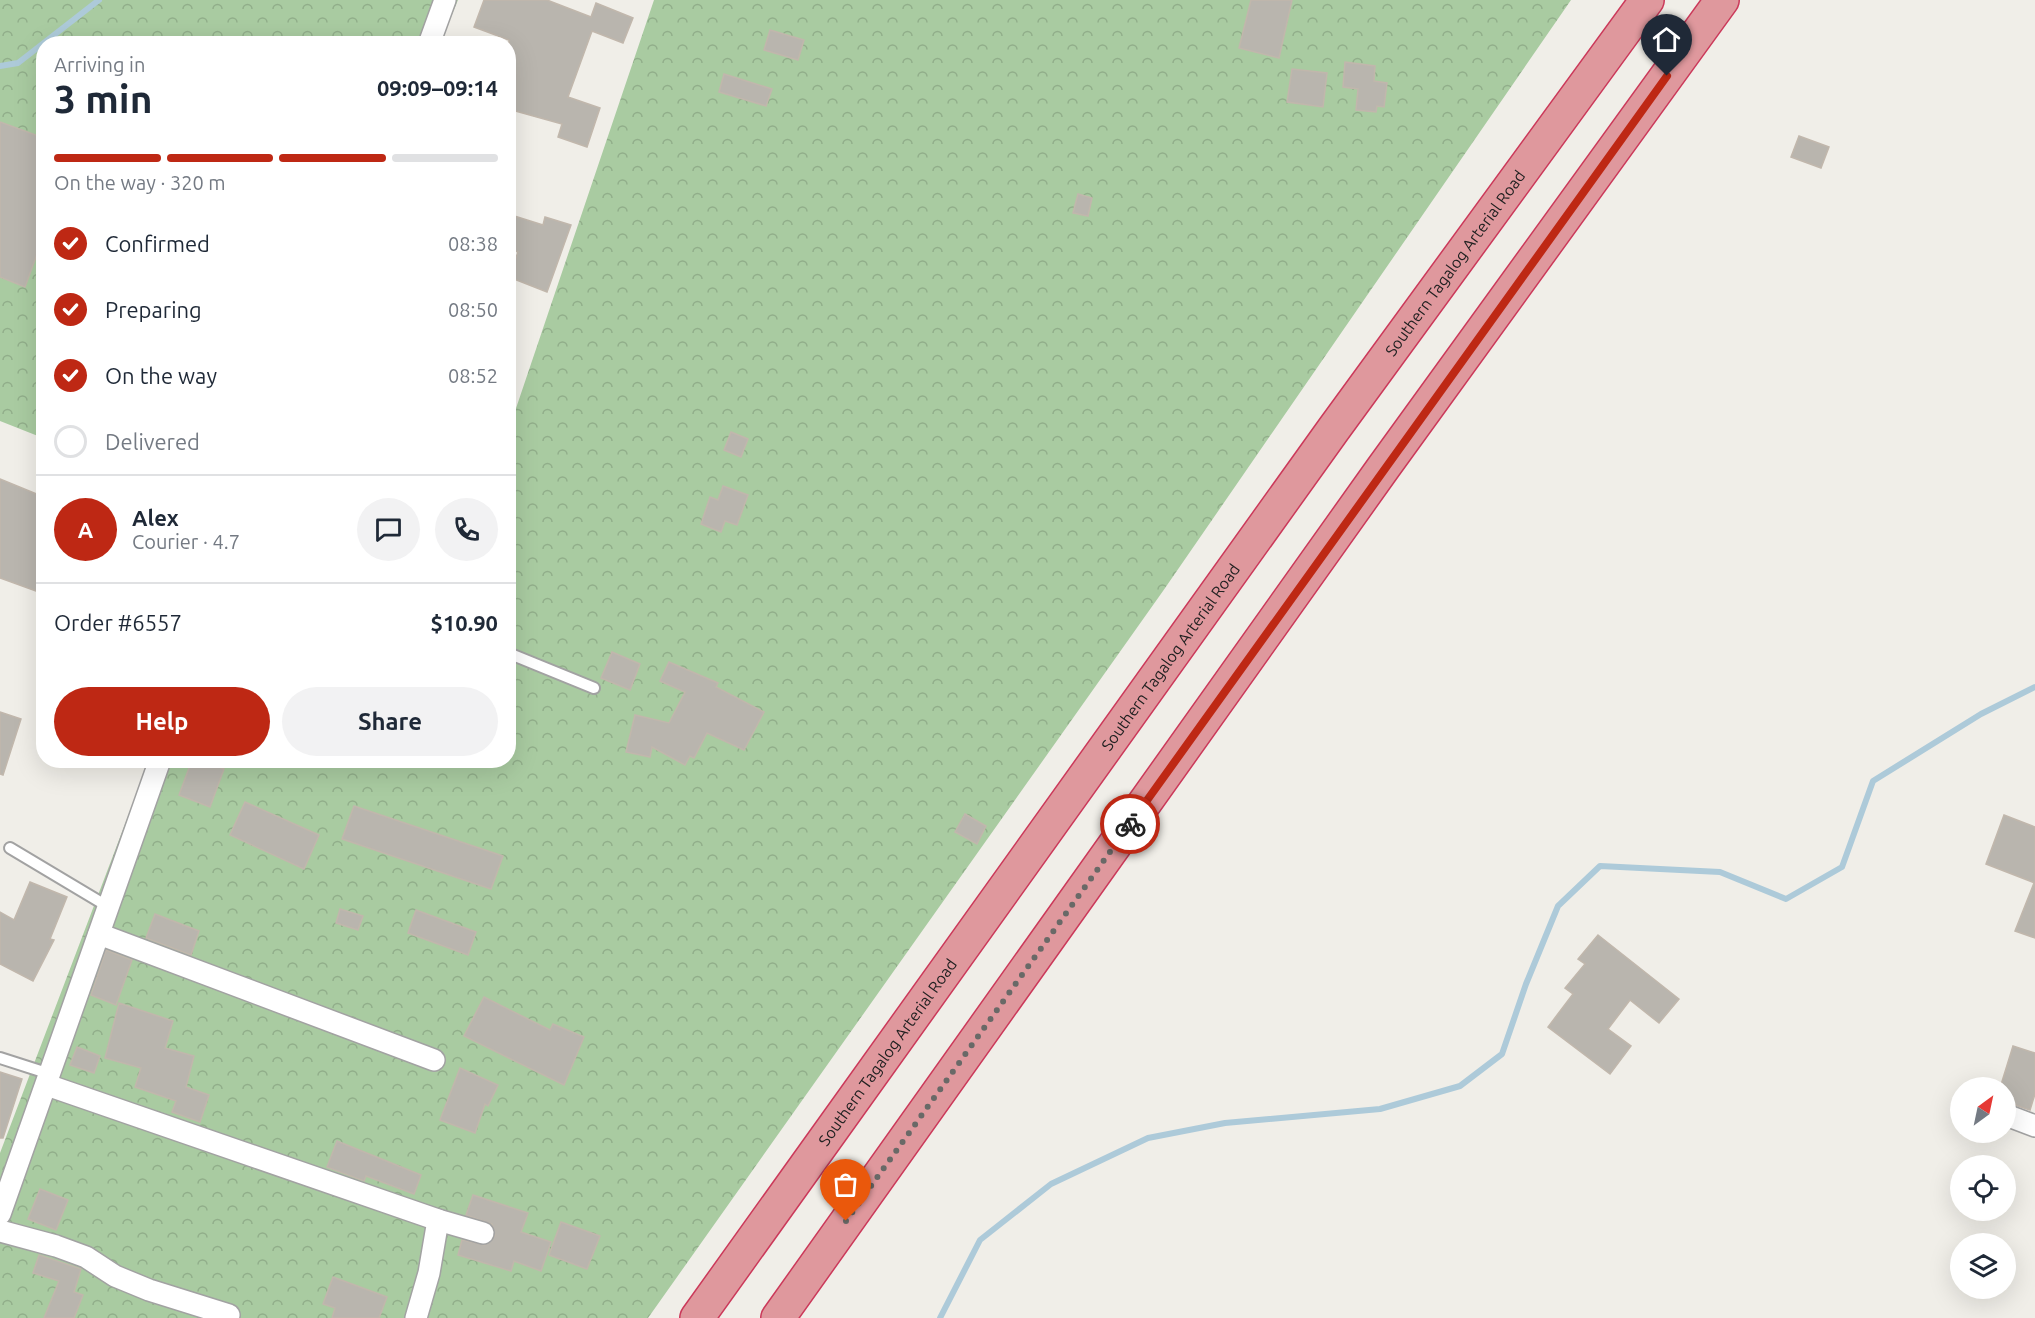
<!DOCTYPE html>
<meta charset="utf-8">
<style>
:root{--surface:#fff;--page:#f2f2f3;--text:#1f2937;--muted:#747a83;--line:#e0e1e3;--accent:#be2814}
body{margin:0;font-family:Ubuntu,sans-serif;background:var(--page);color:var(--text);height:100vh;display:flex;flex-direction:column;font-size:22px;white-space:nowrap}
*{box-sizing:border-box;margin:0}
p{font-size:20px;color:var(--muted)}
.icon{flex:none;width:33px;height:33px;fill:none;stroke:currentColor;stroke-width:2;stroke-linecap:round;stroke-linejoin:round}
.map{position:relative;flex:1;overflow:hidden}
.drawer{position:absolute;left:36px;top:36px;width:480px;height:732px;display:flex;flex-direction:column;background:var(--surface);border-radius:24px;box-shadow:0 6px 24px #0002}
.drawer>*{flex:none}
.needle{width:39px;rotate:33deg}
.tools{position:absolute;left:1950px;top:1077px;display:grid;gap:12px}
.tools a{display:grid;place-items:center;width:66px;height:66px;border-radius:50%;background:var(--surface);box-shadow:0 6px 24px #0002;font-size:30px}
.pin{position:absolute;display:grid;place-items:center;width:51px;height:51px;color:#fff;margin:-62px -26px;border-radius:50% 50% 50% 0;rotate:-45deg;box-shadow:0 0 6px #0007}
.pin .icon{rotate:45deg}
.courier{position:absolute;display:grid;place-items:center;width:60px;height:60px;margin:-30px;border:4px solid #be2814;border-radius:50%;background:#fff;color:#222;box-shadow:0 2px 8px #0007}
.head em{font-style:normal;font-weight:700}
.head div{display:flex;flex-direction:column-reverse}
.head{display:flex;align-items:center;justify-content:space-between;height:102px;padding:0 18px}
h1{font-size:39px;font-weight:700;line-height:45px}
.bar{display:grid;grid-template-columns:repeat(4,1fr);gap:9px 6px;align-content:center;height:72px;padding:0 18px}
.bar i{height:8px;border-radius:4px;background:var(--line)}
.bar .active{background:var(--accent)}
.bar p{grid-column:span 4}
.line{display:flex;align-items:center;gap:15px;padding:0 18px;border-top:2px solid var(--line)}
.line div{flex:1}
.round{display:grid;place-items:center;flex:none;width:63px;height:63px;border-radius:32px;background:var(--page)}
ol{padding:0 18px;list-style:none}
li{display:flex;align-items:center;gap:18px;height:66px}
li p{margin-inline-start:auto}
li .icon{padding:6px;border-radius:50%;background:var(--accent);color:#fff;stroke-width:4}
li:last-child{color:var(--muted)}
li i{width:33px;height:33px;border:3px solid var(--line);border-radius:50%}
.button{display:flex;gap:12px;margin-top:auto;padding:12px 18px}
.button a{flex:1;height:69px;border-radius:36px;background:var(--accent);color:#fff;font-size:24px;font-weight:700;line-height:69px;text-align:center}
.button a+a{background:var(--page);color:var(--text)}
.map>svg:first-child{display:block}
.forest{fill:url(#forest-crowns)}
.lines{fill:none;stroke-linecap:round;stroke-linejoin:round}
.stream{stroke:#adcad9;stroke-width:6}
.building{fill:#b9b5ae;stroke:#c1b7ac;stroke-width:1.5}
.lane-casing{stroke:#a2a2a2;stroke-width:14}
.street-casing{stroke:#a2a2a2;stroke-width:24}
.highway-casing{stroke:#cb395a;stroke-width:36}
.lane{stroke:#fff;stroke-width:10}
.street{stroke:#fff;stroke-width:21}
.highway{stroke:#df989d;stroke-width:33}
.done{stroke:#696967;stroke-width:6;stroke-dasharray:0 10.8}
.route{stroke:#be2814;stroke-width:8}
.labels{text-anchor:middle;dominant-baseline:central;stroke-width:4.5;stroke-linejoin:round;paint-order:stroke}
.street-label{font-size:16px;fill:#212121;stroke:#fff}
</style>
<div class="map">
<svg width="2035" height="1318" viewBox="0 0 2035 1318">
<defs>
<pattern id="forest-crowns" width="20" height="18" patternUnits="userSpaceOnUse" patternTransform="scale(1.5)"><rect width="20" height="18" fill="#a9cba1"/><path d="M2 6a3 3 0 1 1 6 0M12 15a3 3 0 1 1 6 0" fill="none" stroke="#91ae8a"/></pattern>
</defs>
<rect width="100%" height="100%" fill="#f0eee8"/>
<g class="forest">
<path d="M 0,0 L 458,0 L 440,43 L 44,44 L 43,438 L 0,421 Z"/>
<path d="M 654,0 L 1571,0 L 1163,591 L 648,1318 L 0,1318 L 0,1153 L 149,761 L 508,760 L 509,429 Z"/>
</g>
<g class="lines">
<g class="stream">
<path d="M 0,66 L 18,63 L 99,0"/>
<path d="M 940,1318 L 980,1240 L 1051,1184 L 1148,1138 L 1225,1123 L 1380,1109 L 1460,1086 L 1502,1054 L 1526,984 L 1558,906 L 1600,866 L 1720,872 L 1786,899 L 1842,867 L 1873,781 L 1981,714 L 2035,687"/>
</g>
</g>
<g class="building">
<path d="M 484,0 L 547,0 L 591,17 L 596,3 L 633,18 L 623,43 L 592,31 L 568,97 L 600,108 L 587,147 L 558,137 L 562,124 L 508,109 L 509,40 L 474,27 Z"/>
<path d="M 1251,0 L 1292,0 L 1279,58 L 1239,48 Z"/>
<path d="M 770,30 L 804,40 L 798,60 L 764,50 Z"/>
<path d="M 1345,62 L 1375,66 L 1374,81 L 1387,83 L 1384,107 L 1377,106 L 1376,112 L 1356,110 L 1358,89 L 1343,87 Z"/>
<path d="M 1292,69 L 1327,73 L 1323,107 L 1287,102 Z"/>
<path d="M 724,74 L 772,89 L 766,106 L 719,92 Z"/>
<path d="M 0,122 L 44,138 L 44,235 L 25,287 L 0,277 Z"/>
<path d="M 1799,136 L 1829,147 L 1821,168 L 1791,157 Z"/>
<path d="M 1078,194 L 1092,198 L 1088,216 L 1073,213 Z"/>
<path d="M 508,214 L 543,225 L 545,217 L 571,225 L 547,292 L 509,277 L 518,252 L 508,248 Z"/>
<path d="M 731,432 L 748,439 L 741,457 L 724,450 Z"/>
<path d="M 0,479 L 44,497 L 44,594 L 0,578 Z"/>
<path d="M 723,486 L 748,495 L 737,525 L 725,521 L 721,532 L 701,524 L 710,497 L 718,500 Z"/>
<path d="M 612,652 L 640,664 L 630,690 L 601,678 Z"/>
<path d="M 669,662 L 718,683 L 716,687 L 764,712 L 744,750 L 707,733 L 694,758 L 690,756 L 685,765 L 652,747 L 650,757 L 626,752 L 635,715 L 669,723 L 685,692 L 660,681 Z"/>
<path d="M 0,712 L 21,719 L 3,775 L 0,774 Z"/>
<path d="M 192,760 L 201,760 L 224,769 L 210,807 L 179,795 Z"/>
<path d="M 245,802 L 319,835 L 304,869 L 230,835 Z"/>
<path d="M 354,806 L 503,856 L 491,889 L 342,839 Z"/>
<path d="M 965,814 L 986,826 L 977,844 L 955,832 Z"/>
<path d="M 2004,815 L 2035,827 L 2035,883 L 1986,864 Z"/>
<path d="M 30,882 L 67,897 L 50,939 L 54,940 L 33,981 L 0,964 L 0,912 L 14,920 Z"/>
<path d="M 2034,883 L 2035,883 L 2035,938 L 2015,931 Z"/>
<path d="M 340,909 L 363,916 L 358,930 L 336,923 Z"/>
<path d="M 416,910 L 476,932 L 468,955 L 408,933 Z"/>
<path d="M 155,914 L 199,931 L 191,955 L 146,938 Z"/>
<path d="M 1598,935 L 1679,999 L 1659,1023 L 1630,1000 L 1608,1029 L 1631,1046 L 1610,1074 L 1548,1027 L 1573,994 L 1565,988 L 1585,964 L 1578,959 Z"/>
<path d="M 106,950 L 132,960 L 116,1005 L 91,995 Z"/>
<path d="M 484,997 L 550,1030 L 553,1024 L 584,1037 L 564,1085 L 464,1036 Z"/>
<path d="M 119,1003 L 173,1021 L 165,1048 L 194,1056 L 186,1087 L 209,1095 L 200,1122 L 172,1112 L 176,1101 L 135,1087 L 141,1068 L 105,1058 Z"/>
<path d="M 2013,1046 L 2035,1053 L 2035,1094 L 2030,1110 L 2006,1102 L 2006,1088 L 2000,1088 Z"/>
<path d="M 77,1047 L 100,1056 L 94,1073 L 70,1065 Z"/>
<path d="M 460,1068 L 498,1085 L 488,1106 L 485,1104 L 475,1133 L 440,1120 Z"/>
<path d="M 0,1072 L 22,1079 L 3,1138 L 0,1138 Z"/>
<path d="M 337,1141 L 421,1175 L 414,1194 L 366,1176 L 364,1181 L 327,1167 Z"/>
<path d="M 40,1189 L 68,1200 L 56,1230 L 28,1219 Z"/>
<path d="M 473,1195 L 528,1213 L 521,1232 L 551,1242 L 541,1271 L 514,1261 L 511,1271 L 458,1255 L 462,1240 L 485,1245 L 495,1236 L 492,1224 L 466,1215 Z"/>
<path d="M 561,1222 L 600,1236 L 587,1269 L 549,1255 Z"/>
<path d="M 39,1255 L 81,1269 L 74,1292 L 83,1295 L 74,1318 L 44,1318 L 59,1281 L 33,1273 Z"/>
<path d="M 333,1277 L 387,1297 L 379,1318 L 332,1318 L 335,1308 L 323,1304 Z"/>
</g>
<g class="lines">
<defs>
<g id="lane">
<path d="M 508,653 L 594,688"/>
<path d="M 10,848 L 107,906"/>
<path d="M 0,1058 L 50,1074"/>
</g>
<g id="street">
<path d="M 429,44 L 445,0"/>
<path d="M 99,934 L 434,1060"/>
<path d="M 47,1085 L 438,1220 L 429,1273 L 416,1318"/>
<path d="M 2006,1115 L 2035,1126"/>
<path d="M 0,1214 L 160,760"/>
<path d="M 438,1220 L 483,1233"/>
<path d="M 0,1231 L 56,1246 L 86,1257 L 115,1276 L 149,1290 L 229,1315"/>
</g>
<g id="highway">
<path id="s1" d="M 697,1318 L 1333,430 L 1647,0"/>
<path d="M 778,1318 L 1383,468 L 1722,0"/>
</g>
</defs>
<use href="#lane" class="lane-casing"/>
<use href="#street" class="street-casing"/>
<use href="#highway" class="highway-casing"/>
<use href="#lane" class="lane"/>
<use href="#street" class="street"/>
<use href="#highway" class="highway"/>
</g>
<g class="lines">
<path class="done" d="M 846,1221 L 1130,824"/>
<path class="route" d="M 1130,824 L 1667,76"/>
</g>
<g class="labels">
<g class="street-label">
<text stroke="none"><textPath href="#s1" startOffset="1299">Southern Tagalog Arterial Road</textPath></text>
<text stroke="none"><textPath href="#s1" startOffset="813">Southern Tagalog Arterial Road</textPath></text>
<text stroke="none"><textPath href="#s1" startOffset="327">Southern Tagalog Arterial Road</textPath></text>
</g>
</g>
</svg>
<div class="tools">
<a><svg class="needle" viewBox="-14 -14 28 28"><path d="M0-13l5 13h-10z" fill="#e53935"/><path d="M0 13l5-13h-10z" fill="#747a83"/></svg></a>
<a><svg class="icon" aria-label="locate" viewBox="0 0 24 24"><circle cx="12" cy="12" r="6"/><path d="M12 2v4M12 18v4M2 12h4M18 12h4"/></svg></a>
<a><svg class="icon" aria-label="layers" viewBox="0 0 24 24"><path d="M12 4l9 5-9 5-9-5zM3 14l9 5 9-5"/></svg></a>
</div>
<div class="pin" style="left:846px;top:1221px;background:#ea580c"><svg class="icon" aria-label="bag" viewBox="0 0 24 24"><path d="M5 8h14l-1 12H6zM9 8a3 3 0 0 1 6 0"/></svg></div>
<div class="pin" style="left:1667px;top:76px;background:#1f2937"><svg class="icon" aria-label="home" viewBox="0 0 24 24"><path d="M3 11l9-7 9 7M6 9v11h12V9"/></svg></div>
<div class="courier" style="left:1130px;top:824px"><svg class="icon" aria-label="bike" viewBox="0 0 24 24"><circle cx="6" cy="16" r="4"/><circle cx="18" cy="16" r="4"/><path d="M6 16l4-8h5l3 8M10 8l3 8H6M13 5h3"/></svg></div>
<section class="drawer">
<div class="head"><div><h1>3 min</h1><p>Arriving in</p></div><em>09:09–09:14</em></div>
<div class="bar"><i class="active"></i><i class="active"></i><i class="active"></i><i></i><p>On the way · 320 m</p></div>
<ol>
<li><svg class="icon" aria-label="check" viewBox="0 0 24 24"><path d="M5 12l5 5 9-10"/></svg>Confirmed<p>08:38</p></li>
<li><svg class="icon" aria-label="check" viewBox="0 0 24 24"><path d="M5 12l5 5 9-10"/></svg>Preparing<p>08:50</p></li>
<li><svg class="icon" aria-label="check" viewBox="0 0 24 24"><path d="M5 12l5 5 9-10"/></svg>On the way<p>08:52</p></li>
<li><i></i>Delivered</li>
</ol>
<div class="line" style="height:108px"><b class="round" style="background:var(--accent);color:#fff">A</b><div><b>Alex</b><p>Courier · 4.7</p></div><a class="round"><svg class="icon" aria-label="chat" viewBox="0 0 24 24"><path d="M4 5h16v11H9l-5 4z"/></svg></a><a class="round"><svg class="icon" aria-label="phone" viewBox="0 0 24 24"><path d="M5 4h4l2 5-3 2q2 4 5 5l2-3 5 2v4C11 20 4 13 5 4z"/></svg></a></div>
<div class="line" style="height:78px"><div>Order #6557</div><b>$10.90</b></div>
<div class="button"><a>Help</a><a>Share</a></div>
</section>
</div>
